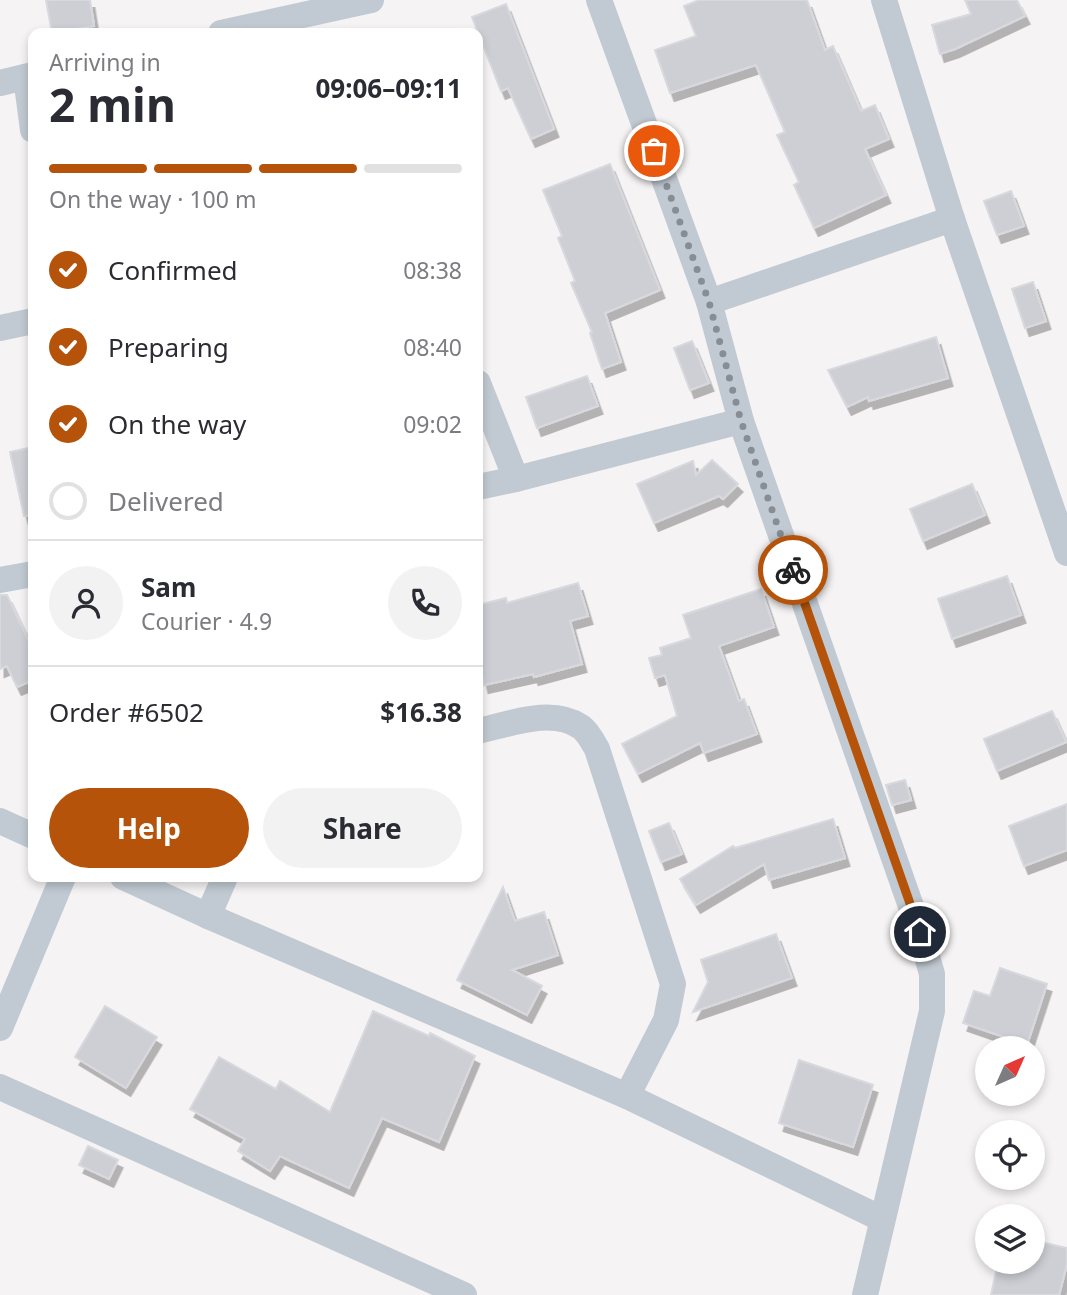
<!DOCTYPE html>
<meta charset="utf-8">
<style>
:root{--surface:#fff;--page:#f2f2f3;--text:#2b2b33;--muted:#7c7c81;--line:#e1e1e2;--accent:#b45309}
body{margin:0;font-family:"Noto Sans",sans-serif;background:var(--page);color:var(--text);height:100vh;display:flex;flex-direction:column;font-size:26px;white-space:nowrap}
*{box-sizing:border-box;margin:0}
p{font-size:23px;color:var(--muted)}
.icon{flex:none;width:38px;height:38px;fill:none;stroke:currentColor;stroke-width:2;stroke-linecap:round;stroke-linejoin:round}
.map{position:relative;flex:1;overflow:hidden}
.sheet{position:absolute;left:28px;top:28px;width:455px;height:854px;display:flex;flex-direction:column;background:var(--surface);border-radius:14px;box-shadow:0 4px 10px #0003}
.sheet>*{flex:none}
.needle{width:46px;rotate:45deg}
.buttons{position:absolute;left:975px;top:1036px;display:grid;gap:14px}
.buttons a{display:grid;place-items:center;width:70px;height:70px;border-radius:50%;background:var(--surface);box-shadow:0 4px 10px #0003;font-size:35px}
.pin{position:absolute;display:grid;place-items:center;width:60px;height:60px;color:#fff;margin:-30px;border:4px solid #fff;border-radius:50%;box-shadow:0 2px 7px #0007}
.courier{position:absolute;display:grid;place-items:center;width:70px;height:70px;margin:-35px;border:5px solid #b45309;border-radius:50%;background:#fff;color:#222;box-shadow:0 2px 9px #0007}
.overview em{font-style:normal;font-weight:700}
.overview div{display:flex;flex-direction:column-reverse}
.overview{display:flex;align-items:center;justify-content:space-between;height:119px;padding:0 21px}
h1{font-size:46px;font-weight:700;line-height:52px}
.bar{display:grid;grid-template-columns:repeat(4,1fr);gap:10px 7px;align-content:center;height:84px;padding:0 21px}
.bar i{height:9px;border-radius:5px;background:var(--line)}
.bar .current{background:var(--accent)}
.bar p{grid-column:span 4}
.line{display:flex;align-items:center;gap:18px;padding:0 21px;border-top:2px solid var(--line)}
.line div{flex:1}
.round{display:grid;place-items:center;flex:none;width:74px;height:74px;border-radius:37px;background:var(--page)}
ol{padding:0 21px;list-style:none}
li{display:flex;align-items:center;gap:21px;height:77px}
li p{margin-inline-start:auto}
li .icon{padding:7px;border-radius:50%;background:var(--accent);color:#fff;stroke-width:4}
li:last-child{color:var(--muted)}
li i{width:38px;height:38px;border:4px solid var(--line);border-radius:50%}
.cta{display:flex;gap:14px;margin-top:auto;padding:14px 21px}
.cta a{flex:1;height:80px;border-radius:42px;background:var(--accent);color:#fff;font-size:28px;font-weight:700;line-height:80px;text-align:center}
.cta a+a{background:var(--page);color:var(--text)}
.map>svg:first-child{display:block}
.building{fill:#cdcfd5;stroke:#d7d9de;stroke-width:2;filter:url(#shadow)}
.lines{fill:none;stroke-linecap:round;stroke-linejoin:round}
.minor{stroke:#c1cad2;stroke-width:26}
.done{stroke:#868d94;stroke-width:7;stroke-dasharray:0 12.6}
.route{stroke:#b45309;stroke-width:9}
</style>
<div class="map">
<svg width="1067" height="1295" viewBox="0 0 1067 1295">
<defs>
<filter id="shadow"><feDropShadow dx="4.5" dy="8" stdDeviation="0" flood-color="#0004"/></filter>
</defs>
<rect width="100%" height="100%" fill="#f5f3f3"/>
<g class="building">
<path d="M 46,0 L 90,0 L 94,26 L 52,33 Z"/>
<path d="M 699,0 L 807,0 L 825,50 L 833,46 L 861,111 L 875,105 L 889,139 L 865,149 L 886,195 L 814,228 L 794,185 L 799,182 L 777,135 L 785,132 L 756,65 L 670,93 L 655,50 L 696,36 L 684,6 Z"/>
<path d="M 965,0 L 1017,0 L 1025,16 L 955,49 L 940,54 L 932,25 L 971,14 Z"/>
<path d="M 506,4 L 554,129 L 531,139 L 508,88 L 501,91 L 472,17 Z"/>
<path d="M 610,164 L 660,290 L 605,313 L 621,362 L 602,369 L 590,333 L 592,332 L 571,283 L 575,281 L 558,238 L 562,236 L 543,190 Z"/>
<path d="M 1011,191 L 1024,226 L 997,235 L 984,201 Z"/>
<path d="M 1033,282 L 1046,321 L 1025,328 L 1012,289 Z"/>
<path d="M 936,337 L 948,378 L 869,401 L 868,397 L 847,407 L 828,370 Z"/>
<path d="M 692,341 L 709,383 L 690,390 L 674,348 Z"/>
<path d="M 587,376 L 598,406 L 537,428 L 526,397 Z"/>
<path d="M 33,447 L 33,515 L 24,516 L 10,452 Z"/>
<path d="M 712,460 L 738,484 L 723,499 L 719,496 L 654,523 L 637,484 L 693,461 L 696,475 Z"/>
<path d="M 972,484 L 985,515 L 923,541 L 910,509 Z"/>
<path d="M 1007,576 L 1021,615 L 952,639 L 938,599 Z"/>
<path d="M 578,583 L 588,616 L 570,621 L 582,664 L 534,677 L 533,674 L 484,685 L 478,659 L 478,605 L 506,598 L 507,603 Z"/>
<path d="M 761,589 L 774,627 L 719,646 L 739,701 L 744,699 L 757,734 L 704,753 L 700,743 L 638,774 L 622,744 L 677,716 L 665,675 L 655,678 L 649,658 L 662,655 L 660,648 L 691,638 L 683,615 Z"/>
<path d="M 0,595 L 7,595 L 33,650 L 33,680 L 17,687 L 7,666 L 0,669 Z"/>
<path d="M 1052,711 L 1066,742 L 997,771 L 984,739 Z"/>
<path d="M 905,780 L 911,800 L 892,805 L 886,785 Z"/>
<path d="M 1067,804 L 1067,850 L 1024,866 L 1009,826 Z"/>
<path d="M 833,819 L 845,858 L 769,880 L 764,864 L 696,905 L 680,879 L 733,846 L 735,848 Z"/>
<path d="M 669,823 L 682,854 L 661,862 L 649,831 Z"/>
<path d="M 503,887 L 515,921 L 544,912 L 558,955 L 512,970 L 542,986 L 527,1015 L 457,980 Z"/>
<path d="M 776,934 L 792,978 L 693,1012 L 708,982 L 701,960 Z"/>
<path d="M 1000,968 L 1047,984 L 1027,1045 L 963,1023 L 974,991 L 990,996 Z"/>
<path d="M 105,1006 L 157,1037 L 126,1088 L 75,1057 Z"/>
<path d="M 373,1011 L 429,1036 L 430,1033 L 475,1056 L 439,1142 L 382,1118 L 349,1188 L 280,1156 L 270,1171 L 238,1151 L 245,1139 L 190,1109 L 219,1057 L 276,1089 L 280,1081 L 330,1112 Z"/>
<path d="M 799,1060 L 873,1085 L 853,1147 L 779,1123 Z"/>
<path d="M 88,1146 L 118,1160 L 109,1179 L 79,1165 Z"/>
<path d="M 1032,1240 L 1067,1248 L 1067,1264 L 1059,1295 L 991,1295 L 998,1262 L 1032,1262 Z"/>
</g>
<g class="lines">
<g class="minor">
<path d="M 599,0 L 709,302 L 741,421 L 920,932 L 932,974 L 932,1011 L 865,1295"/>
<path d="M 884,0 L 952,219 L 1067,553"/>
<path d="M 221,33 L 371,0"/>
<path d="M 26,77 L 33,130"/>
<path d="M 0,83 L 33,75"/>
<path d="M 709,302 L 952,219"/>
<path d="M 0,328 L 33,321"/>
<path d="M 478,383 L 516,479"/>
<path d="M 478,487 L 516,479 L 741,421"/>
<path d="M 0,580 L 33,574"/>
<path d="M 478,731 C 510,724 552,707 581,727 C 588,732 593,742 597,749 L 673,984 L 666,1020 L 627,1096"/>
<path d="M 0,821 L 33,836"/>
<path d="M 123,877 L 208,916 L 627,1096 L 882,1219"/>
<path d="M 208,916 L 225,877"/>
<path d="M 0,1028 L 63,877"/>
<path d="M 0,1087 L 464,1295"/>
</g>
</g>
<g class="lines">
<path class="done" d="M 654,151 L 709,302 L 741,421 L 793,570"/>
<path class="route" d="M 793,570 L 920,932"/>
</g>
</svg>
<div class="buttons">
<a><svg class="needle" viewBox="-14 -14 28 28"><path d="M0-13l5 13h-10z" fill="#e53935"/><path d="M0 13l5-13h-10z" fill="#7c7c81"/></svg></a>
<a><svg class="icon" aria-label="locate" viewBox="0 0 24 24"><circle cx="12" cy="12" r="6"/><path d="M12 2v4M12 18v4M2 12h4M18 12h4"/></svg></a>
<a><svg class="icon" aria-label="layers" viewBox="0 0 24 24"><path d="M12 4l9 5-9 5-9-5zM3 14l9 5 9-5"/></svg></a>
</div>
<div class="pin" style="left:654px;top:151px;background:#ea580c"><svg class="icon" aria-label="bag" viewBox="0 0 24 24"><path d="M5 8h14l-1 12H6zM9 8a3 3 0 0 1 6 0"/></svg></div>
<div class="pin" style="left:920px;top:932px;background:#1f2937"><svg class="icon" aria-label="home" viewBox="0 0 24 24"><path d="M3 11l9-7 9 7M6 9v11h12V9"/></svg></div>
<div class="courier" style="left:793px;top:570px"><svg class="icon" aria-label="bike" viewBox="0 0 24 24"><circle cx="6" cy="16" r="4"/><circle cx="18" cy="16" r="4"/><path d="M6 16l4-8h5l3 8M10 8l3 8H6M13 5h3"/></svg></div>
<section class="sheet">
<div class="overview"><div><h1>2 min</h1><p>Arriving in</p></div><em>09:06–09:11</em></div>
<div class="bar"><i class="current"></i><i class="current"></i><i class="current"></i><i></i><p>On the way · 100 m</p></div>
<ol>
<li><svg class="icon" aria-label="check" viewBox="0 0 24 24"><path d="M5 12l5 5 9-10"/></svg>Confirmed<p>08:38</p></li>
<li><svg class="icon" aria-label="check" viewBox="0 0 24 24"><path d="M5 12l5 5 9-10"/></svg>Preparing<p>08:40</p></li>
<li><svg class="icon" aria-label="check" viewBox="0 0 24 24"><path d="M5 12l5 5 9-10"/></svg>On the way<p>09:02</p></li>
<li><i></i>Delivered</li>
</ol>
<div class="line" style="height:126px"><a class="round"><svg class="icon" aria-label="person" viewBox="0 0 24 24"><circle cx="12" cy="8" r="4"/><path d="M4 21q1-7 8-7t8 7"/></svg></a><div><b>Sam</b><p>Courier · 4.9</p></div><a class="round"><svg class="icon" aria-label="phone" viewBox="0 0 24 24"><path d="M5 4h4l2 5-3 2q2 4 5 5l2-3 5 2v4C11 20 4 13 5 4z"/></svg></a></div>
<div class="line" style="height:91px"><div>Order #6502</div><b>$16.38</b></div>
<div class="cta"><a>Help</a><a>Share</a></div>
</section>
</div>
